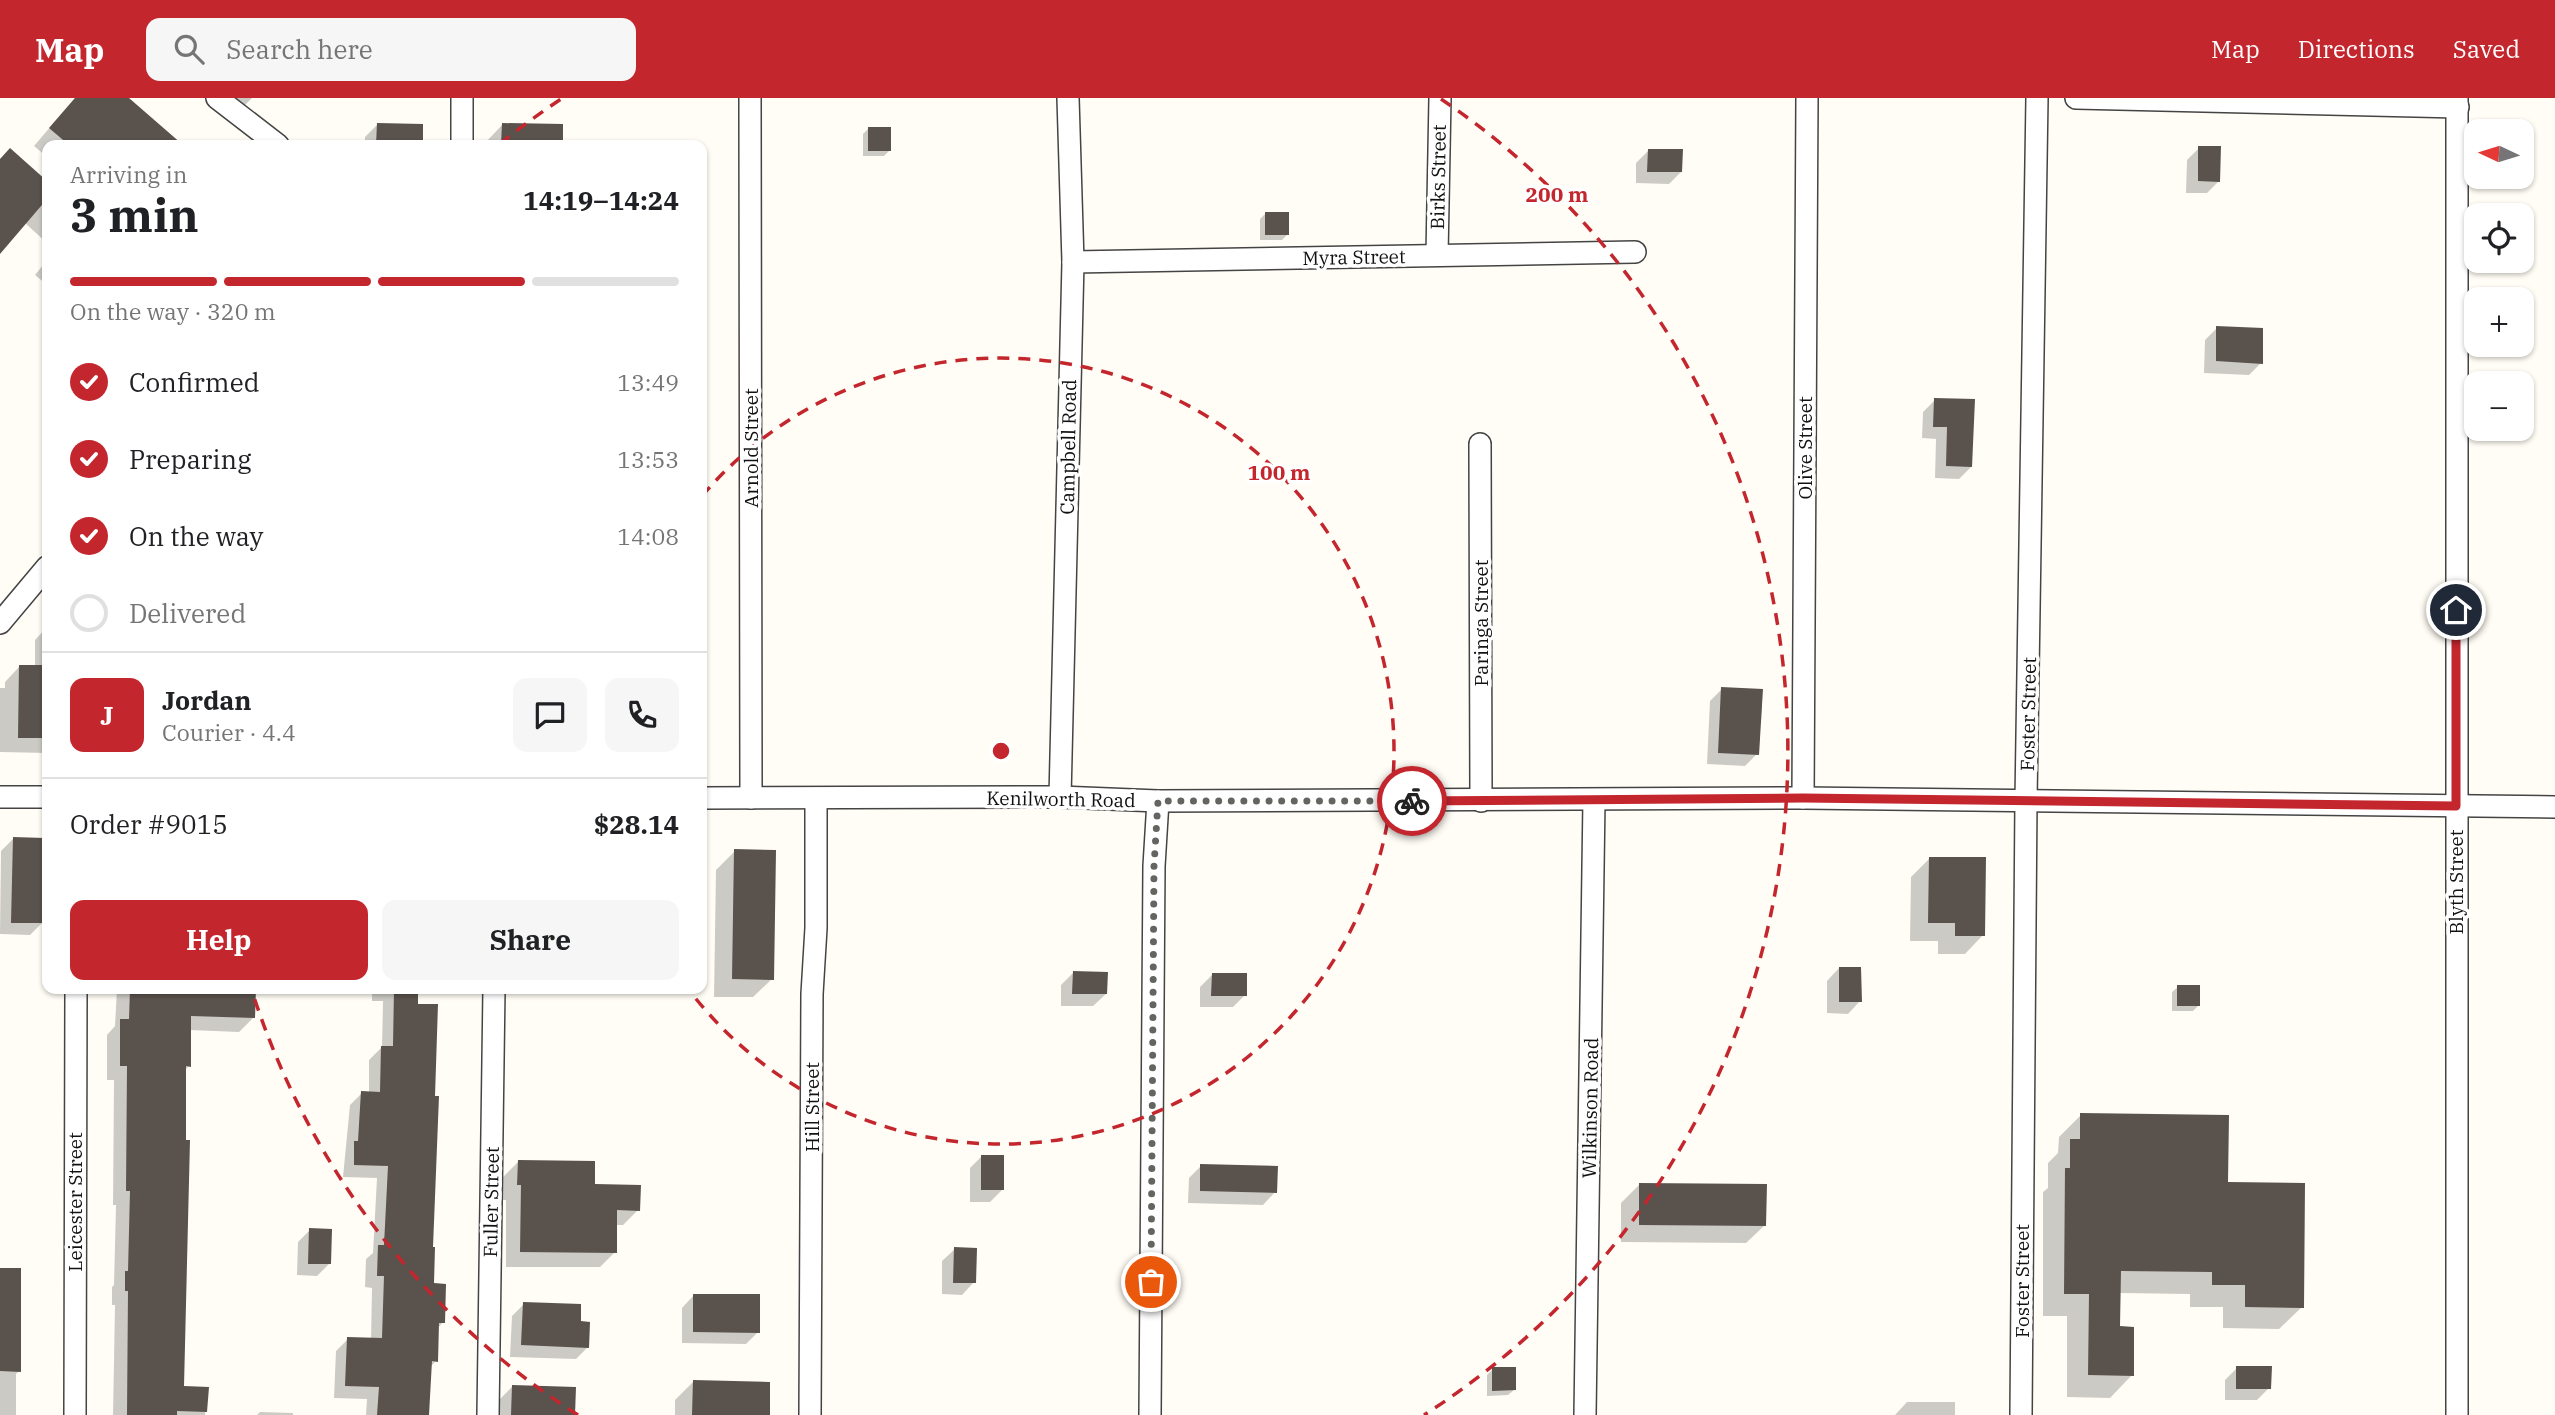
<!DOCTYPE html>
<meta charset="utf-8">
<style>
:root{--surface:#fff;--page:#f6f6f6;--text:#202124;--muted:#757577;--line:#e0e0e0;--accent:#c4262e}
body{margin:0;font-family:"IBM Plex Serif",serif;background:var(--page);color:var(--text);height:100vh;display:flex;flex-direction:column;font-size:26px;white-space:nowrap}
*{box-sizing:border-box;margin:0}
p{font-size:23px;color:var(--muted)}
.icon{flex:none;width:38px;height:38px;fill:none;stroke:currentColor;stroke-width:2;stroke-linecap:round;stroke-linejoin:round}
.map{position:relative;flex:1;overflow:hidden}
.sheet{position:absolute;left:42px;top:42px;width:665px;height:854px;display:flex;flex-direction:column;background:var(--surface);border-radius:14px;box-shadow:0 2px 5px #0004}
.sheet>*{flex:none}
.needle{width:46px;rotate:274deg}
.controls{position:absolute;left:2464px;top:21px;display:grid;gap:14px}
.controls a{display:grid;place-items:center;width:70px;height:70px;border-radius:14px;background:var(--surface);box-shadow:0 2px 5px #0004;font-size:35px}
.pin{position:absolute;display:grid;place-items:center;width:60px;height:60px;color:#fff;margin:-30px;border:4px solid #fff;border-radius:50%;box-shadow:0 2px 7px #0007}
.courier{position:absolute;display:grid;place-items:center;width:70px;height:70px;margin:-35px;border:5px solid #c4262e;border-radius:50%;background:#fff;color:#222;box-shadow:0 2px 9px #0007}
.overview em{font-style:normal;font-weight:700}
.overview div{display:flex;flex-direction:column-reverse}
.overview{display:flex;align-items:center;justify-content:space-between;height:119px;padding:0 28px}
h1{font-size:46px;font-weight:700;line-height:52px}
.bar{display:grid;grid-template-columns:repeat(4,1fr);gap:10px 7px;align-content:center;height:84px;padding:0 28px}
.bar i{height:9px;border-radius:5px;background:var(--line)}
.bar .current{background:var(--accent)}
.bar p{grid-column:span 4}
.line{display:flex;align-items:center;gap:18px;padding:0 28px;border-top:2px solid var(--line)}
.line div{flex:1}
.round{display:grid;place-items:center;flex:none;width:74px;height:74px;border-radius:14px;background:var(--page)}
ol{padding:0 28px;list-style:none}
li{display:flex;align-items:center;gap:21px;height:77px}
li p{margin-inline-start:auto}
li .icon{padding:7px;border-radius:50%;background:var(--accent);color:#fff;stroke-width:4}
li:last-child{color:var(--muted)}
li i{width:38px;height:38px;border:4px solid var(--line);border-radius:50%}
.cta{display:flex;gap:14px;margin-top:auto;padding:14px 28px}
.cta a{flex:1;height:80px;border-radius:14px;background:var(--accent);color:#fff;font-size:28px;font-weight:700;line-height:80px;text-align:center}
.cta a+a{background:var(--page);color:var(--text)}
header{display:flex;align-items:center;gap:42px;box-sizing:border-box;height:98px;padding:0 35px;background:var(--accent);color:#fff}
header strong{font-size:33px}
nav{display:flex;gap:38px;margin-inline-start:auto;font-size:24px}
.search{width:490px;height:63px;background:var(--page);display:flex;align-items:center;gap:18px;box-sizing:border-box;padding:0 24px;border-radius:14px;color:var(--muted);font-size:26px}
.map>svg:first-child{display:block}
.shadow{fill:#0003}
.building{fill:#5a524d}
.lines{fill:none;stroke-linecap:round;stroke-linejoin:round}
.minor-casing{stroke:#444;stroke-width:24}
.minor{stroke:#fff;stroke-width:21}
.done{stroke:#646461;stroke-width:7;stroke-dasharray:0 12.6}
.route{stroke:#c4262e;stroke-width:9}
.ring{fill:none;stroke:#c4262e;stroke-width:3.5;stroke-dasharray:12 9}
.labels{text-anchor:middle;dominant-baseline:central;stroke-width:7;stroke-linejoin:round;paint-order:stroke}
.street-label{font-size:19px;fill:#111;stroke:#fff}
.centre{fill:#c4262e;stroke:#fff;stroke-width:3.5}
.ring-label{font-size:21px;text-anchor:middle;font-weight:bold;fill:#c4262e;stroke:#fff;stroke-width:7;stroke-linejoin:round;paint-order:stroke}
</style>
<header>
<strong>Map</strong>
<div class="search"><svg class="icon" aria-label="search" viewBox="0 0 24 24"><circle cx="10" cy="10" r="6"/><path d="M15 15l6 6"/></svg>Search here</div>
<nav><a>Map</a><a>Directions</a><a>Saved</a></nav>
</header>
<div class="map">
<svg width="2555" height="1317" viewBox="0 0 2555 1317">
<rect width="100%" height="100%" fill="#fffdf5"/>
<g class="shadow">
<path d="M 75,0 L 128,0 L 183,47 L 47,47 L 47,59 L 34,48 Z"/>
<path d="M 232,0 L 252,0 L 243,9 Z"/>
<path d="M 377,27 L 422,28 L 421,47 L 365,47 L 365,39 Z"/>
<path d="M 502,27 L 561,28 L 561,47 L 486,47 L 486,44 Z"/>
<path d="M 868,31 L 890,52 L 884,58 L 863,58 L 863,36 Z"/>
<path d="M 2199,50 L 2219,83 L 2207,95 L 2186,95 L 2187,62 Z"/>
<path d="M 10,52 L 47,85 L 47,145 L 25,125 L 0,155 L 0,62 Z"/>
<path d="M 1648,53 L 1681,74 L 1669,86 L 1636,85 L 1636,65 Z"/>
<path d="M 1266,115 L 1287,137 L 1282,142 L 1260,142 L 1260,121 Z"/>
<path d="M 47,162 L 47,187 L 35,177 Z"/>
<path d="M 2217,230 L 2261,265 L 2249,277 L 2204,275 L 2205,242 Z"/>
<path d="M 1935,302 L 1971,369 L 1959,381 L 1935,380 L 1936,341 L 1922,340 L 1923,314 Z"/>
<path d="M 47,529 L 47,655 L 0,654 L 0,590 L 5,590 L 5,584 L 20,568 L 35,569 L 35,542 Z"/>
<path d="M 1722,591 L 1757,656 L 1745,668 L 1707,666 L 1710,603 Z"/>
<path d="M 13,741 L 42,825 L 30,837 L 0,836 L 1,753 Z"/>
<path d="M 735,753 L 772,881 L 753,899 L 714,899 L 716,772 Z"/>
<path d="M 1930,760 L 1983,837 L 1965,856 L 1938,856 L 1938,843 L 1910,843 L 1911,779 Z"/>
<path d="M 1839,870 L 1860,903 L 1848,916 L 1827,915 L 1827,883 Z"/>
<path d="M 1073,875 L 1106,896 L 1093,908 L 1061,908 L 1061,887 Z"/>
<path d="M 1212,877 L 1245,897 L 1233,909 L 1200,909 L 1200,889 Z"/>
<path d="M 2178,889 L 2198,908 L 2193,913 L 2172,913 L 2172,894 Z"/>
<path d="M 117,891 L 254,891 L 253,920 L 239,934 L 189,932 L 189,968 L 184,973 L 182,1290 L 207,1291 L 205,1317 L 113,1317 L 115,1207 L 112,1207 L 112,1189 L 114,1187 L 116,1107 L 113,1107 L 114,982 L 107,982 L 107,937 L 115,928 Z"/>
<path d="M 372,891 L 417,891 L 433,1187 L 443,1224 L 437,1231 L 436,1263 L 430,1269 L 427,1317 L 366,1317 L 367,1301 L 334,1300 L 336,1253 L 348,1241 L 371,1242 L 372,1190 L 365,1189 L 366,1161 L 373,1155 L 377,1080 L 343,1079 L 350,1007 L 362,995 L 369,995 L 369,962 L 382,949 L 383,903 L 372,903 Z"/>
<path d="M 613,891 L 642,891 L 638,895 L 613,895 Z"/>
<path d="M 2081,1017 L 2226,1086 L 2302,1209 L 2279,1231 L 2223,1230 L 2223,1209 L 2190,1209 L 2190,1196 L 2119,1195 L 2118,1230 L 2132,1277 L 2110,1300 L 2067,1299 L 2067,1218 L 2043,1218 L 2043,1094 L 2048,1090 L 2048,1065 L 2058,1055 L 2059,1039 Z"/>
<path d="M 982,1058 L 1002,1092 L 990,1104 L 970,1104 L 970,1070 Z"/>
<path d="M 518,1064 L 593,1088 L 638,1112 L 623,1127 L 615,1127 L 615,1154 L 600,1169 L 506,1169 L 506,1102 L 503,1102 L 503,1079 Z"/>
<path d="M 1201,1068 L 1275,1094 L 1263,1107 L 1188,1105 L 1189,1080 Z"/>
<path d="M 1640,1086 L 1765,1127 L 1746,1145 L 1621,1144 L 1621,1105 Z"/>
<path d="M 310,1132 L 329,1166 L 317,1178 L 297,1177 L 298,1144 Z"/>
<path d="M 955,1151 L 974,1184 L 962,1197 L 942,1196 L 942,1163 Z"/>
<path d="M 0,1171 L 19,1273 L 16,1276 L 16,1317 L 0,1317 Z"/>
<path d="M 694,1197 L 758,1234 L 746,1246 L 682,1245 L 682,1210 Z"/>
<path d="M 524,1206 L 579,1225 L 588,1249 L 576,1261 L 510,1259 L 512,1218 Z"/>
<path d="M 2237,1270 L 2269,1290 L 2257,1302 L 2225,1302 L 2225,1282 Z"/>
<path d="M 1493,1271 L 1514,1292 L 1508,1297 L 1487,1298 L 1487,1277 Z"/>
<path d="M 693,1284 L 768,1317 L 675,1317 L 675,1302 Z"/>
<path d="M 512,1289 L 574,1317 L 500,1317 L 500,1301 Z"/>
<path d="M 1907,1304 L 1955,1304 L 1955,1317 L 1895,1317 Z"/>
<path d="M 260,1314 L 293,1315 L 293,1317 L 257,1317 Z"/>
</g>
<g class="building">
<path d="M 75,0 L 129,0 L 183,47 L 69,47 L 49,30 Z"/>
<path d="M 377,25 L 423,26 L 423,47 L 376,47 Z"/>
<path d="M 502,25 L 563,26 L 563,47 L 501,47 Z"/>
<rect x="868" y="29" width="23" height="24"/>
<path d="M 2198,48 L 2221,48 L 2220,84 L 2198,83 Z"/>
<path d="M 10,50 L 47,83 L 47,101 L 0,156 L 0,61 Z"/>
<path d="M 1648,51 L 1683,51 L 1682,74 L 1647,74 Z"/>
<rect x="1265" y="114" width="24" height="23"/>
<path d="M 2216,228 L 2263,230 L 2263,266 L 2216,263 Z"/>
<path d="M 1934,300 L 1975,301 L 1972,369 L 1946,368 L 1947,329 L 1933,329 Z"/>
<path d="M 19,567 L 47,567 L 47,640 L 18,640 Z"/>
<path d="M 1721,589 L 1763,591 L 1759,657 L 1718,655 Z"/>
<path d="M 13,739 L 45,740 L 44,825 L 11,825 Z"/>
<path d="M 734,751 L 776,752 L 774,882 L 732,881 Z"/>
<path d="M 1929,759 L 1986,759 L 1985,838 L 1955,838 L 1955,825 L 1928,825 Z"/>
<path d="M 1839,869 L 1861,869 L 1862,904 L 1839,904 Z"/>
<path d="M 1073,873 L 1108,874 L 1107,896 L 1072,896 Z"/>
<path d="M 1212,875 L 1247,875 L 1247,898 L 1211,898 Z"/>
<rect x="2177" y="887" width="23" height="21"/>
<path d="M 130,891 L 256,891 L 255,920 L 191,918 L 191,969 L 186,968 L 186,1042 L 190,1042 L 184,1288 L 209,1289 L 207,1314 L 177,1313 L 177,1317 L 127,1317 L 128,1193 L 125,1193 L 125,1173 L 128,1173 L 130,1093 L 126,1093 L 127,968 L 120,968 L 120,921 L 129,921 Z"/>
<path d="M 394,891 L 418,891 L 418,906 L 438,906 L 435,998 L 439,998 L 433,1149 L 435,1149 L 434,1185 L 446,1186 L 445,1225 L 439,1225 L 438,1264 L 432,1263 L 429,1317 L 377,1317 L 379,1289 L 345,1288 L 347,1239 L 382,1240 L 384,1178 L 377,1178 L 378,1147 L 384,1147 L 388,1068 L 354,1067 L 354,1043 L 358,1043 L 361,993 L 380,994 L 381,948 L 393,948 Z"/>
<path d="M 2080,1015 L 2229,1017 L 2228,1084 L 2305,1085 L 2304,1210 L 2245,1209 L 2245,1187 L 2212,1187 L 2212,1174 L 2121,1173 L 2120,1228 L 2134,1229 L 2134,1278 L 2088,1277 L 2089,1196 L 2064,1196 L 2065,1070 L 2070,1070 L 2070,1041 L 2080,1041 Z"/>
<rect x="981" y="1057" width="23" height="35"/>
<path d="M 518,1062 L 595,1063 L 595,1086 L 641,1087 L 640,1113 L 617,1112 L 617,1155 L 520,1154 L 521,1087 L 517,1087 Z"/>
<path d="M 1200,1066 L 1278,1068 L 1277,1095 L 1200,1093 Z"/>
<path d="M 1639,1085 L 1767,1086 L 1766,1128 L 1639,1127 Z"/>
<path d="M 309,1130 L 332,1131 L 331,1166 L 308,1166 Z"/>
<path d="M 954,1149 L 977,1150 L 976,1185 L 953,1185 Z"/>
<path d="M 0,1170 L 21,1170 L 21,1274 L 0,1273 Z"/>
<path d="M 693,1196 L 760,1196 L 760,1235 L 693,1234 Z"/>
<path d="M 523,1204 L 581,1206 L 581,1223 L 590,1224 L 589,1250 L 521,1247 Z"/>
<path d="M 2236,1268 L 2272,1268 L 2271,1291 L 2236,1291 Z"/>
<path d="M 1492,1269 L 1516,1269 L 1516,1292 L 1492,1293 Z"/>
<path d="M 693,1282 L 770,1284 L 770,1317 L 692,1317 Z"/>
<path d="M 512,1287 L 576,1289 L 575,1317 L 511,1317 Z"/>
</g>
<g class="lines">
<defs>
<g id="minor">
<path d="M 217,0 L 278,47"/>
<path d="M 462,0 L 462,47"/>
<path d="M 750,0 L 751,700"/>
<path d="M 2076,0 L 2458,9"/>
<path d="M 2457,0 L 2457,1317"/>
<path d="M 1437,157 L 1440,0"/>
<path d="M 1073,164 L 1635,154"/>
<path d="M 1480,346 L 1481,703"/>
<path d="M 0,525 L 47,469"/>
<path d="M 0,699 L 47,699"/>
<path d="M 1060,699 L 1073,164 L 1068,0"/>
<path d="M 702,700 L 1060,699 L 1158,703 L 1803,700 L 2555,709"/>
<path d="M 1803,700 L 1807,0"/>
<path d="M 75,1317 L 76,891"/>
<path d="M 488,1317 L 494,891"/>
<path d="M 810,1317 L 812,896 L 816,830 L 816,700"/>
<path d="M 1150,1317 L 1154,768 L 1158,703"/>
<path d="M 1585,1317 L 1594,702"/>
<path d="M 2021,1317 L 2026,702 L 2037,0"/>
</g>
</defs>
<use href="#minor" class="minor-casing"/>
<use href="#minor" class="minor"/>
</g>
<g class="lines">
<path class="done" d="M 1151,1184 L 1154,768 L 1158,703 L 1412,703"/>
<path class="route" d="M 1412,703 L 1803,700 L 2456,708 L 2456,512"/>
</g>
<g class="ring">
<path d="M702 398A393 393 0 1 1 689 892"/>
<path d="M578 1317A787 787 0 0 1 253 896M500 46A787 787 0 0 1 561 1M1441 1A787 787 0 0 1 1424 1317"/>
</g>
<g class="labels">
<g class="street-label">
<text transform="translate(1438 79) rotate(-89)">Birks Street</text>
<text transform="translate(1354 159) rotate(-1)">Myra Street</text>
<text transform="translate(1068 349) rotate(-89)">Campbell Road</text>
<text transform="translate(751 350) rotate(-90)">Arnold Street</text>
<text transform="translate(1805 350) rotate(-90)">Olive Street</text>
<text transform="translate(1481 525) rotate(-90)">Paringa Street</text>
<text transform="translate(2028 616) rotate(-89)">Foster Street</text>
<text transform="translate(1061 701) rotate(1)">Kenilworth Road</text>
<text transform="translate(2456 784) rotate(-90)">Blyth Street</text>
<text transform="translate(812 1009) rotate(-90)">Hill Street</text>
<text transform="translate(1590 1010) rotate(-89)">Wilkinson Road</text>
<text transform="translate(75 1104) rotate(-90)">Leicester Street</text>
<text transform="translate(491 1104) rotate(-89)">Fuller Street</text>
<text transform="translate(2022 1183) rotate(-90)">Foster Street</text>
</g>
</g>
<circle cx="1001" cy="653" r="10" class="centre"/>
<g class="ring-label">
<text x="1557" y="104">200 m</text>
<text x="1279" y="382">100 m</text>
</g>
</svg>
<div class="controls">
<a><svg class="needle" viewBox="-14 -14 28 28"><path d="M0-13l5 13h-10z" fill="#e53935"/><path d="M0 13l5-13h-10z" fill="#757577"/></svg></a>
<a><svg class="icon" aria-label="locate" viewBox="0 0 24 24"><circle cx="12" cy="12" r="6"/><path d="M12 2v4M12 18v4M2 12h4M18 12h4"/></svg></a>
<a>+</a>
<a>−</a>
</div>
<div class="pin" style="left:1151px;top:1184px;background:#ea580c"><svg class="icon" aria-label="bag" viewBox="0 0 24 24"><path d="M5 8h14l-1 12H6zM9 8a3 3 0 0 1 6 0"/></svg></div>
<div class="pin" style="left:2456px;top:512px;background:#1f2937"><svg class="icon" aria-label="home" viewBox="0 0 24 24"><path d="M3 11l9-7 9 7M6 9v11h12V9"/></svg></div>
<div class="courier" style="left:1412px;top:703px"><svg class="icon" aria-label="bike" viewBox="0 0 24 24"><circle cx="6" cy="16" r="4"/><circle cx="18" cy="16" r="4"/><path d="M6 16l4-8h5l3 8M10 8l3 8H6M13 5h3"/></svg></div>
<section class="sheet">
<div class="overview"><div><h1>3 min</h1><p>Arriving in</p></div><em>14:19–14:24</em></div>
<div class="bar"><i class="current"></i><i class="current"></i><i class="current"></i><i></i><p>On the way · 320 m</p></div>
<ol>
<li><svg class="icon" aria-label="check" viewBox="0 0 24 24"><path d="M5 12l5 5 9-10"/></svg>Confirmed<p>13:49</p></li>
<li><svg class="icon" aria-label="check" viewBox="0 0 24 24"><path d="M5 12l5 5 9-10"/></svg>Preparing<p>13:53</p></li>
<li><svg class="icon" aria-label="check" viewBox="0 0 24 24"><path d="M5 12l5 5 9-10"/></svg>On the way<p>14:08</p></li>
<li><i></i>Delivered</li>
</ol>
<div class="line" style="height:126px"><b class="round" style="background:var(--accent);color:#fff">J</b><div><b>Jordan</b><p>Courier · 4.4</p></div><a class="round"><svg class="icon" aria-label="chat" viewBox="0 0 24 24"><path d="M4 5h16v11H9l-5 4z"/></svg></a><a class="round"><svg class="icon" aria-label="phone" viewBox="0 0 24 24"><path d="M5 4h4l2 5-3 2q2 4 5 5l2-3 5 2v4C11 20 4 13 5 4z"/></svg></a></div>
<div class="line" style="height:91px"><div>Order #9015</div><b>$28.14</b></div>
<div class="cta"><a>Help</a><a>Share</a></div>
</section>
</div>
